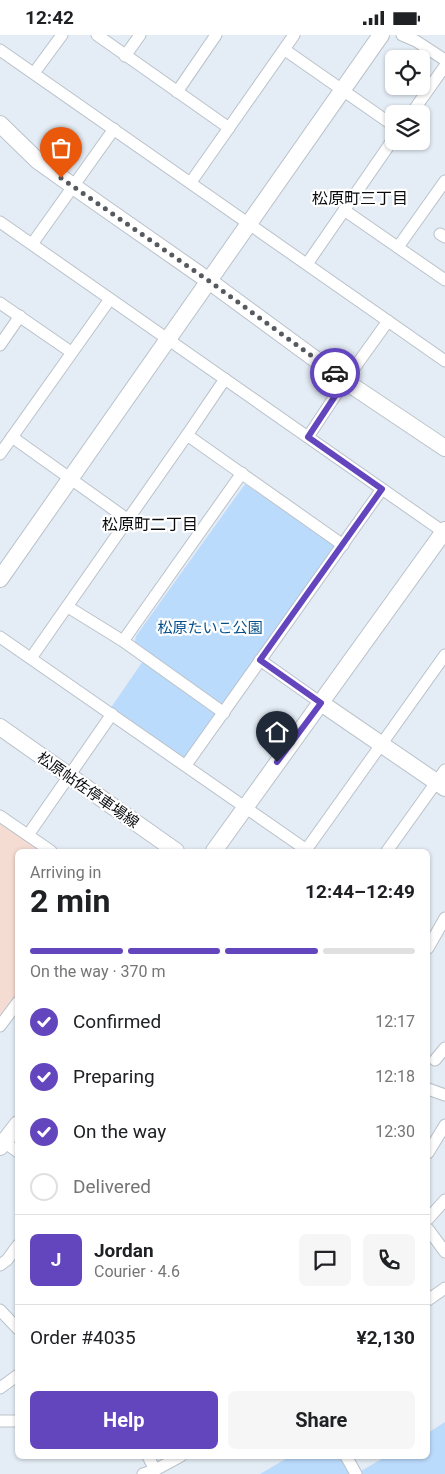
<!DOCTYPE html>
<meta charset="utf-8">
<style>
:root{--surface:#fff;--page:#f6f6f6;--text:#202124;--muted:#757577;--line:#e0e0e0;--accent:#6346be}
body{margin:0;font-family:Roboto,"Noto Sans JP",sans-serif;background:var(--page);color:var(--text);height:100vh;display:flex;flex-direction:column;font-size:19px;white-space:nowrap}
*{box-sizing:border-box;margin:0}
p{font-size:16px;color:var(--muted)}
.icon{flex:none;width:28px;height:28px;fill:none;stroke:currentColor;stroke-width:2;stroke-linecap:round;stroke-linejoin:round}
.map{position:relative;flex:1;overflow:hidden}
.panel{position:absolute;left:15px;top:814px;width:415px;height:610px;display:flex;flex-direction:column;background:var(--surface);border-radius:8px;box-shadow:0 1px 4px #0004}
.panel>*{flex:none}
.buttons{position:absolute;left:385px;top:15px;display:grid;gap:10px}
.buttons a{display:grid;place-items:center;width:45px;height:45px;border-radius:8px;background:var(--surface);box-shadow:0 1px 4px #0004;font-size:25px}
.pin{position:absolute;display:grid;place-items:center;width:42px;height:42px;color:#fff;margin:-51px -21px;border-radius:50% 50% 50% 0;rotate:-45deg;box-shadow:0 0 5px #0007}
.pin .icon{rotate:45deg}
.courier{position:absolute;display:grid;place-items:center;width:50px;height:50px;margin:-25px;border:4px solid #6346be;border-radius:50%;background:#fff;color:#222;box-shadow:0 1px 6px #0007}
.summary em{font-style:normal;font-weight:700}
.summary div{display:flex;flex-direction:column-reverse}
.summary{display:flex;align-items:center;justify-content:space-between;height:85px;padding:0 15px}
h1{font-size:32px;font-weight:700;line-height:38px}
.bar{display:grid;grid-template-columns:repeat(4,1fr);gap:8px 5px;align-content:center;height:60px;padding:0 15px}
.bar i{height:6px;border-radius:4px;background:var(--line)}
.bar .current{background:var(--accent)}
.bar p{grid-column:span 4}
.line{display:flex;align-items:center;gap:12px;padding:0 15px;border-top:1px solid var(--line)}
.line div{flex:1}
.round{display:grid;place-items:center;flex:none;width:52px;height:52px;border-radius:8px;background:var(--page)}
ol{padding:0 15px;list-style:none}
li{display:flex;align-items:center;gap:15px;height:55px}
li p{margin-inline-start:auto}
li .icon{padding:5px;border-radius:50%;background:var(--accent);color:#fff;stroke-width:4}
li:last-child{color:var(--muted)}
li i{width:28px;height:28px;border:2px solid var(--line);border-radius:50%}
.action{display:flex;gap:10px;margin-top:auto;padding:10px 15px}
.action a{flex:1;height:58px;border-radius:8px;background:var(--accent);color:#fff;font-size:20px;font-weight:700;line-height:58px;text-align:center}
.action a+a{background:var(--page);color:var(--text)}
.status{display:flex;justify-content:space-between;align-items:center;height:35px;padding:0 25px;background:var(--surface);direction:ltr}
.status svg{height:14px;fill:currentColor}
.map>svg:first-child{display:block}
.education{fill:#f4dcd2}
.green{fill:#bbdbfd}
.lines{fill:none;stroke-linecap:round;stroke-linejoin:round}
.street-casing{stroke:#bac2ca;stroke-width:13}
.secondary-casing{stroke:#bac2ca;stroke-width:18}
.street{stroke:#fff;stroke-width:11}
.secondary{stroke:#fff;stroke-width:16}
.done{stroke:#565a5f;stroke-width:5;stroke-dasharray:0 9}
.route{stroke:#6346be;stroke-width:6}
.labels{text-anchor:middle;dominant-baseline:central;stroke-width:4.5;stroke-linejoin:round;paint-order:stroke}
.park-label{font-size:15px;fill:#044f8b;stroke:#fff}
.street-label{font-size:15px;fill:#090b0e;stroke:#fff}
.neighbourhood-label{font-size:16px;fill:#090b0e;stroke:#fff}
</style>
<div class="status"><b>12:42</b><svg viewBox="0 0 49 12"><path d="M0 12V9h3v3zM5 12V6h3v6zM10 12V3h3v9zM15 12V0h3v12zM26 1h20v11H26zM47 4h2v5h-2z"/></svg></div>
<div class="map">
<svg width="445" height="1439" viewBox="0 0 445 1439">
<rect width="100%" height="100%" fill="#e4ecf5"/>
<path class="education" d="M 0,788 L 41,816 L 18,816 L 17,959 L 0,983 Z"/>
<g class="green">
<path d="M 245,449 L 336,511 L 226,666 L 219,670 L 134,610 L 136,601 Z"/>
<path d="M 143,626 L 217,677 L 184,725 L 110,674 Z"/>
<path d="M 445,1387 L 445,1439 L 362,1439 L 361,1436 L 387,1421 L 428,1421 L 428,1398 Z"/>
<path d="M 291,1421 L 340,1421 L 350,1439 L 260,1439 Z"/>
</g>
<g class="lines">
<defs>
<g id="street">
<path d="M 97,0 L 229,93"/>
<path d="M 402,0 L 416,6 L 445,25"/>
<path d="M 0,15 L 445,326"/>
<path d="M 285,15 L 394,91"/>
<path d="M 125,21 L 140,0"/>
<path d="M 34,38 L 62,0"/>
<path d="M 177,57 L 216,0"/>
<path d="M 411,79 L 445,31"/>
<path d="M 191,147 L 294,0"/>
<path d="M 344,175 L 445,245"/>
<path d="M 0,187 L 445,498"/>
<path d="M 440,199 L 445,202"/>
<path d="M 32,209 L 114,94"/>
<path d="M 398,212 L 445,146"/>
<path d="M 307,229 L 394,103"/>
<path d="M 0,268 L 71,317"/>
<path d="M 0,310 L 20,281"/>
<path d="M 187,400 L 343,510"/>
<path d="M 12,402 L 127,484"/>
<path d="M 308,402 L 345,346 L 388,286"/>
<path d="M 0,419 L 110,264"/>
<path d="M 68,572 L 123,606 L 224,678"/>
<path d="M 0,602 L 308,816"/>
<path d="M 123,606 L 242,438"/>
<path d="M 31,623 L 187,400 L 225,344"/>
<path d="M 260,625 L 321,668"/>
<path d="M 186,730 L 382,454"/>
<path d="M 0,781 L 51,816"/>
<path d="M 28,800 L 112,679"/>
<path d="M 306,815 L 445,620"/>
<path d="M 387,816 L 445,735"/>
<path d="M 428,913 L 445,883"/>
<path d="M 0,991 L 18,967"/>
<path d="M 435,1025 L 445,1013"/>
<path d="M 428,1054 L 445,1060"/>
<path d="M 4,1107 L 18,1117"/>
<path d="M 428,1118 L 445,1090"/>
<path d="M 428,1184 L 445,1165"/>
<path d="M 428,1194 L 445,1217"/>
<path d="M 0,1230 L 7,1225 L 18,1210"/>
<path d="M 428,1265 L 445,1253"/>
<path d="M 0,1275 L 18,1294"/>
<path d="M 0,1353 L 18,1340"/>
<path d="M 0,1386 L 18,1386"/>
<path d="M 148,1421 L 155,1435"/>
<path d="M 346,1421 L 356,1439"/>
<path d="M 143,1439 L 155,1435 L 181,1421"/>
</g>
<g id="secondary">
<path d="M 0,89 L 38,126 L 73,151 L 209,246 L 345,346 L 445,413"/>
<path d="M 0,544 L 381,0"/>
<path d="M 321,668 L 445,753"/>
<path d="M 0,692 L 176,816"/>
<path d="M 214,816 L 445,495"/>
<path d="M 0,1112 L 18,1089"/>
</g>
</defs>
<use href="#street" class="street-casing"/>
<use href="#secondary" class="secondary-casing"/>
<use href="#street" class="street"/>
<use href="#secondary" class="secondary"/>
</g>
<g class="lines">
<path class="done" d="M 61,143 L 209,246 L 335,338"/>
<path class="route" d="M 277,727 L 321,668 L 260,625 L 382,454 L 308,402 L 345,346 L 335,338"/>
</g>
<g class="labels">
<g class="park-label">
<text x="210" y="593">松原たいこ公園</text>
</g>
<g class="street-label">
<text transform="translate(88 755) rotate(35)">松原帖佐停車場線</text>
</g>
<g class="neighbourhood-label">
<text x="360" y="163">松原町三丁目</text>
<text x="150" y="489">松原町二丁目</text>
</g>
</g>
</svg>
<div class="buttons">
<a><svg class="icon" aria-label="locate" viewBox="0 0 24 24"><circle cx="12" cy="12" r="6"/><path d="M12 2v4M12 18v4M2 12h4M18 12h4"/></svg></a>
<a><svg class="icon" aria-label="layers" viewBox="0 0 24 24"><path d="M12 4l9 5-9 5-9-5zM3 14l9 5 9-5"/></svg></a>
</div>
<div class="pin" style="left:61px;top:143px;background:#ea580c"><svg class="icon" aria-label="bag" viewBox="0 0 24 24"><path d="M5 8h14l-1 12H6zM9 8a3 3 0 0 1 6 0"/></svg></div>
<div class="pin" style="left:277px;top:727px;background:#1f2937"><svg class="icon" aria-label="home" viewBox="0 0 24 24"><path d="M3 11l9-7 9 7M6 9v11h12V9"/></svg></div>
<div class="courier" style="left:335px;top:338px"><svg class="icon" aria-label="car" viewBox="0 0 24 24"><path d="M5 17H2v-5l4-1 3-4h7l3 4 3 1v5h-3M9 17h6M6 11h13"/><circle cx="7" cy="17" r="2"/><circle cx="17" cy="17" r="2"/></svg></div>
<section class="panel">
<div class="summary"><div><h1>2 min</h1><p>Arriving in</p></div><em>12:44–12:49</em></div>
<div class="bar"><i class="current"></i><i class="current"></i><i class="current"></i><i></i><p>On the way · 370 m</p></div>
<ol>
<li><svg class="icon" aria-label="check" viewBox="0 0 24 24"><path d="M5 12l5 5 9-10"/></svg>Confirmed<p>12:17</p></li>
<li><svg class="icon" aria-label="check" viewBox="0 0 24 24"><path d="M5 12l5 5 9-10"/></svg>Preparing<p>12:18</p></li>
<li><svg class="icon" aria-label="check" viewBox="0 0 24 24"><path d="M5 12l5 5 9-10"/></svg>On the way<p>12:30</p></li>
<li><i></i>Delivered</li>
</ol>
<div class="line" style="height:90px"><b class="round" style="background:var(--accent);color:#fff">J</b><div><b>Jordan</b><p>Courier · 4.6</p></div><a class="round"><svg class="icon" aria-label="chat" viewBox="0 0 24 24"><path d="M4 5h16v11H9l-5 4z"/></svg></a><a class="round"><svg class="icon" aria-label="phone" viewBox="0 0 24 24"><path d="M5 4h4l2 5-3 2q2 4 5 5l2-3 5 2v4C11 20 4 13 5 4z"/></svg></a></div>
<div class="line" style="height:65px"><div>Order #4035</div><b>¥2,130</b></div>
<div class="action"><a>Help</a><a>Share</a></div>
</section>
</div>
